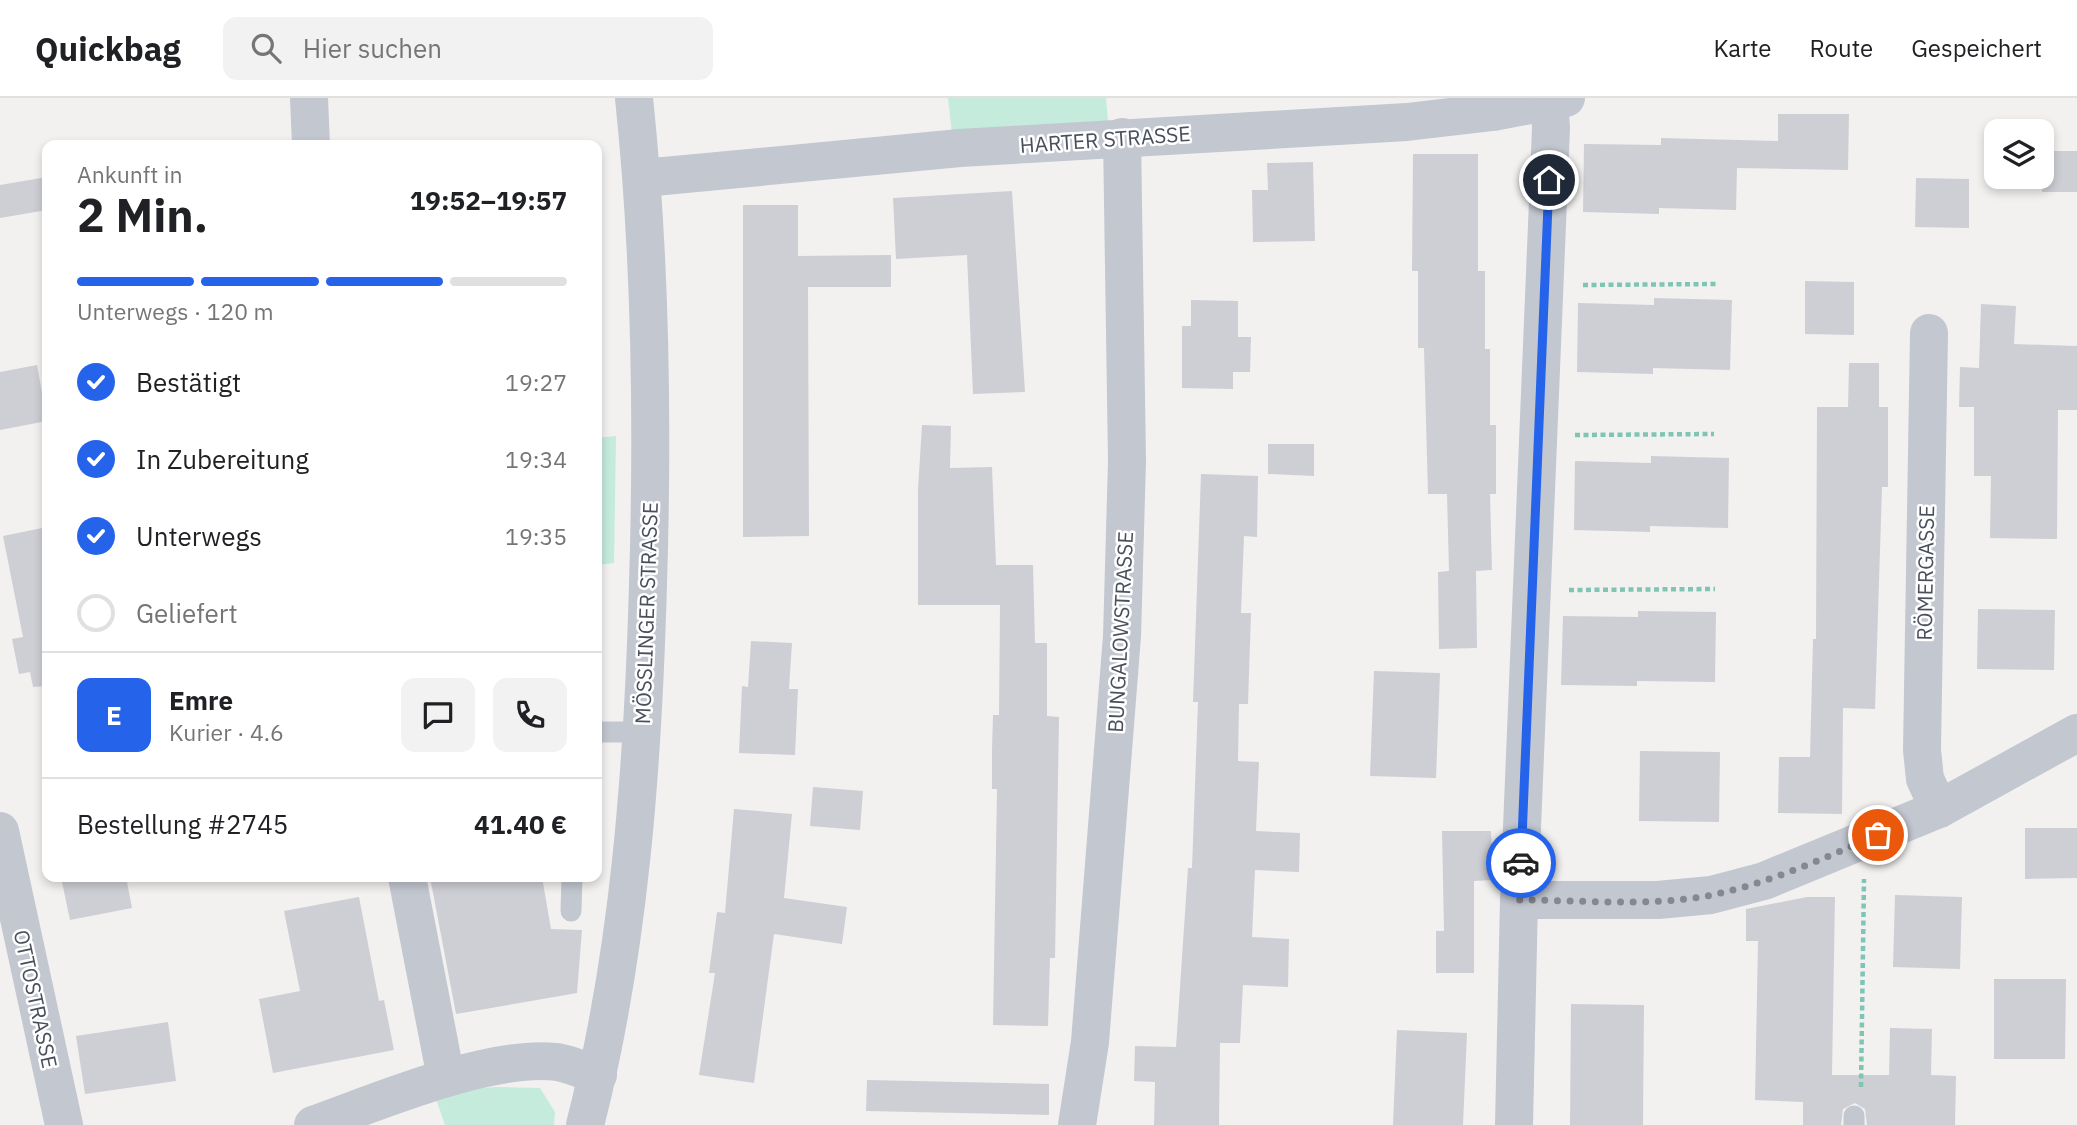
<!DOCTYPE html>
<html lang="de">
<meta charset="utf-8">
<style>
:root{--surface:#fff;--page:#f2f2f2;--text:#202124;--muted:#757577;--line:#e0e0e0;--accent:#2563eb}
body{margin:0;font-family:"IBM Plex Sans",sans-serif;background:var(--page);color:var(--text);height:100vh;display:flex;flex-direction:column;font-size:26px;white-space:nowrap}
*{box-sizing:border-box;margin:0}
p{font-size:23px;color:var(--muted)}
.icon{flex:none;width:38px;height:38px;fill:none;stroke:currentColor;stroke-width:2;stroke-linecap:round;stroke-linejoin:round}
.map{position:relative;flex:1;overflow:hidden}
.side{position:absolute;left:42px;top:42px;width:560px;height:742px;display:flex;flex-direction:column;background:var(--surface);border-radius:14px;box-shadow:0 4px 10px #0003}
.side>*{flex:none}
.controls{position:absolute;left:1984px;top:21px;display:grid;gap:14px}
.controls a{display:grid;place-items:center;width:70px;height:70px;border-radius:14px;background:var(--surface);box-shadow:0 4px 10px #0003;font-size:35px}
.pin{position:absolute;display:grid;place-items:center;width:60px;height:60px;color:#fff;margin:-30px;border:4px solid #fff;border-radius:50%;box-shadow:0 2px 7px #0007}
.courier{position:absolute;display:grid;place-items:center;width:70px;height:70px;margin:-35px;border:5px solid #2563eb;border-radius:50%;background:#fff;color:#222;box-shadow:0 2px 9px #0007}
.head em{font-style:normal;font-weight:800}
.head div{display:flex;flex-direction:column-reverse}
.head{display:flex;align-items:center;justify-content:space-between;height:119px;padding:0 35px}
h1{font-size:46px;font-weight:800;line-height:52px}
.bar{display:grid;grid-template-columns:repeat(4,1fr);gap:10px 7px;align-content:center;height:84px;padding:0 35px}
.bar i{height:9px;border-radius:5px;background:var(--line)}
.bar .selected{background:var(--accent)}
.bar p{grid-column:span 4}
.line{display:flex;align-items:center;gap:18px;padding:0 35px;border-top:2px solid var(--line)}
.line div{flex:1}
.round{display:grid;place-items:center;flex:none;width:74px;height:74px;border-radius:14px;background:var(--page)}
ol{padding:0 35px;list-style:none}
li{display:flex;align-items:center;gap:21px;height:77px}
li p{margin-inline-start:auto}
li .icon{padding:7px;border-radius:50%;background:var(--accent);color:#fff;stroke-width:4}
li:last-child{color:var(--muted)}
li i{width:38px;height:38px;border:4px solid var(--line);border-radius:50%}
header{display:flex;align-items:center;gap:42px;box-sizing:border-box;height:98px;padding:0 35px;background:var(--surface);border-bottom:2px solid var(--line)}
header strong{font-size:33px}
nav{display:flex;gap:38px;margin-inline-start:auto;font-size:24px}
.search{width:490px;height:63px;background:var(--page);display:flex;align-items:center;gap:18px;box-sizing:border-box;padding:0 24px;border-radius:14px;color:var(--muted);font-size:26px}
.map>svg:first-child{display:block}
.green{fill:#c4ebdc}
.building{fill:#ceced5}
.lines{fill:none;stroke-linecap:round;stroke-linejoin:round}
.path{stroke:#7fc5b3;stroke-width:4.5;stroke-dasharray:5 3.5;stroke-linecap:butt}
.service{stroke:#c2c7d0;stroke-width:21}
.minor{stroke:#c2c7d0;stroke-width:38}
.tertiary{stroke:#c2c7d0;stroke-width:38}
.done{stroke:#858890;stroke-width:7;stroke-dasharray:0 12.6}
.route{stroke:#2563eb;stroke-width:9}
.labels{text-anchor:middle;dominant-baseline:central;stroke-width:5;stroke-linejoin:round;paint-order:stroke}
.street-label{font-size:21px;fill:#4a4f5c;stroke:#fff}
</style>
<header>
<strong>Quickbag</strong>
<div class="search"><svg class="icon" aria-label="search" viewBox="0 0 24 24"><circle cx="10" cy="10" r="6"/><path d="M15 15l6 6"/></svg>Hier suchen</div>
<nav><a>Karte</a><a>Route</a><a>Gespeichert</a></nav>
</header>
<div class="map">
<svg width="2077" height="1027" viewBox="0 0 2077 1027">
<rect width="100%" height="100%" fill="#f2f1f0"/>
<g class="green">
<path d="M 948,0 L 1106,0 L 1108,23 L 952,36 Z"/>
<path d="M 616,338 L 614,465 L 597,467 L 597,340 Z"/>
<path d="M 496,989 L 540,990 L 555,1014 L 554,1027 L 445,1027 L 436,1001 L 459,992 Z"/>
</g>
<g class="building">
<path d="M 1778,16 L 1849,16 L 1848,72 L 1737,70 L 1736,112 L 1659,110 L 1659,116 L 1583,114 L 1584,46 L 1661,47 L 1661,40 L 1778,43 Z"/>
<rect x="2042" y="53" width="35" height="41"/>
<path d="M 1413,56 L 1478,56 L 1478,173 L 1485,173 L 1485,251 L 1490,251 L 1490,327 L 1496,327 L 1496,396 L 1490,396 L 1492,472 L 1476,473 L 1477,550 L 1439,551 L 1438,474 L 1449,473 L 1447,396 L 1428,396 L 1424,250 L 1418,250 L 1418,173 L 1412,173 Z"/>
<path d="M 1313,64 L 1315,143 L 1253,144 L 1252,92 L 1268,92 L 1267,65 Z"/>
<path d="M 47,79 L 47,112 L 0,120 L 0,87 Z"/>
<path d="M 1916,80 L 1969,81 L 1969,130 L 1915,129 Z"/>
<path d="M 1012,93 L 1025,294 L 973,296 L 967,157 L 896,161 L 893,100 Z"/>
<path d="M 743,107 L 798,107 L 798,158 L 891,157 L 891,189 L 808,189 L 809,438 L 743,439 Z"/>
<path d="M 1805,183 L 1854,184 L 1854,237 L 1805,236 Z"/>
<path d="M 1654,200 L 1732,202 L 1730,272 L 1653,270 L 1653,276 L 1577,274 L 1578,205 L 1654,207 Z"/>
<path d="M 1191,202 L 1238,203 L 1238,239 L 1251,239 L 1250,274 L 1233,274 L 1233,291 L 1182,290 L 1182,228 L 1191,228 Z"/>
<path d="M 1981,206 L 2016,208 L 2014,246 L 2077,248 L 2077,312 L 2058,312 L 2057,441 L 1990,440 L 1991,378 L 1974,378 L 1974,309 L 1959,309 L 1960,269 L 1979,270 Z"/>
<path d="M 1849,265 L 1879,265 L 1879,309 L 1888,309 L 1888,389 L 1882,389 L 1875,611 L 1843,610 L 1842,716 L 1778,715 L 1779,659 L 1810,659 L 1813,541 L 1816,541 L 1817,309 L 1848,309 Z"/>
<path d="M 37,267 L 47,323 L 0,332 L 0,274 Z"/>
<path d="M 922,327 L 951,328 L 950,370 L 992,369 L 996,467 L 1033,467 L 1035,545 L 1047,545 L 1047,618 L 1059,619 L 1055,860 L 1050,860 L 1048,928 L 993,927 L 997,691 L 992,691 L 992,652 L 993,617 L 999,617 L 1000,507 L 918,507 L 918,391 Z"/>
<path d="M 1268,346 L 1314,346 L 1314,378 L 1268,376 Z"/>
<path d="M 1651,358 L 1729,360 L 1728,430 L 1650,428 L 1650,434 L 1574,432 L 1575,363 L 1651,365 Z"/>
<path d="M 1201,376 L 1258,378 L 1257,439 L 1244,438 L 1241,515 L 1251,515 L 1248,606 L 1239,606 L 1238,663 L 1259,664 L 1256,733 L 1300,735 L 1299,774 L 1255,772 L 1252,839 L 1289,841 L 1288,889 L 1243,887 L 1240,945 L 1220,945 L 1219,1027 L 1154,1027 L 1155,984 L 1134,983 L 1135,948 L 1176,949 L 1188,770 L 1192,770 L 1198,604 L 1193,604 Z"/>
<path d="M 47,429 L 47,588 L 33,589 L 30,574 L 19,576 L 12,541 L 23,539 L 3,438 Z"/>
<path d="M 1978,511 L 2055,512 L 2054,572 L 1977,571 Z"/>
<path d="M 1638,513 L 1716,514 L 1715,584 L 1637,583 L 1637,588 L 1561,587 L 1563,518 L 1638,519 Z"/>
<path d="M 751,543 L 792,545 L 789,591 L 798,591 L 795,657 L 739,655 L 742,588 L 748,589 Z"/>
<path d="M 1374,573 L 1440,575 L 1436,680 L 1370,678 Z"/>
<path d="M 1640,653 L 1720,654 L 1719,724 L 1639,723 Z"/>
<path d="M 813,689 L 863,693 L 860,732 L 810,728 Z"/>
<path d="M 734,711 L 792,716 L 784,800 L 847,809 L 842,846 L 774,836 L 754,985 L 699,977 L 715,875 L 709,875 L 717,814 L 725,815 Z"/>
<path d="M 2025,730 L 2077,730 L 2077,780 L 2025,781 Z"/>
<path d="M 1442,733 L 1491,733 L 1493,782 L 1474,783 L 1474,875 L 1436,875 L 1436,833 L 1444,833 Z"/>
<path d="M 61,779 L 126,779 L 132,810 L 70,822 Z"/>
<path d="M 430,779 L 542,779 L 551,831 L 582,832 L 577,895 L 456,916 Z"/>
<path d="M 1895,797 L 1962,799 L 1960,871 L 1893,869 Z"/>
<path d="M 359,799 L 379,903 L 384,902 L 394,952 L 273,975 L 259,901 L 300,893 L 284,813 Z"/>
<path d="M 1807,799 L 1835,799 L 1832,977 L 1889,977 L 1890,930 L 1932,931 L 1931,977 L 1956,978 L 1955,1027 L 1867,1027 L 1865,1011 L 1855,1005 L 1843,1011 L 1841,1027 L 1803,1027 L 1803,1004 L 1755,1002 L 1758,843 L 1746,843 L 1746,811 Z"/>
<path d="M 1994,881 L 2066,881 L 2065,961 L 1994,961 Z"/>
<path d="M 1571,906 L 1644,907 L 1643,1027 L 1570,1027 Z"/>
<path d="M 168,924 L 176,983 L 85,996 L 76,938 Z"/>
<path d="M 1397,932 L 1467,935 L 1463,1027 L 1393,1027 Z"/>
<path d="M 867,982 L 1049,986 L 1049,1017 L 866,1013 Z"/>
</g>
<g class="lines">
<g class="path">
<path d="M 1583,187 L 1719,186"/>
<path d="M 1575,337 L 1714,336"/>
<path d="M 1569,492 L 1715,491"/>
<path d="M 1861,989 L 1864,781"/>
</g>
<g class="service">
<path d="M 597,634 L 641,634"/>
<path d="M 571,813 L 572,779"/>
<path d="M 1854,1018 L 1854,1027"/>
</g>
<g class="minor">
<path d="M 309,0 L 311,47"/>
<path d="M 643,80 L 960,50 L 1407,24 L 1493,14 L 1566,0"/>
<path d="M 1929,235 L 1922,652 L 1925,681 L 1939,711"/>
<path d="M 0,733 L 64,1027"/>
<path d="M 407,779 L 446,980"/>
<path d="M 1519,802 L 1658,802 L 1711,797 L 1764,783 L 1939,711 L 2077,635"/>
<path d="M 313,1027 C 378,1004 489,956 557,964 C 570,966 585,973 598,977"/>
<path d="M 1077,1027 L 1090,944 L 1122,538 L 1127,363 L 1122,39"/>
<path d="M 1514,1027 L 1519,802 L 1551,30 L 1549,4"/>
</g>
<path class="tertiary" d="M 585,1027 C 630,852 643,666 648,486 C 653,324 651,162 634,0"/>
</g>
<g class="lines">
<path class="done" d="M 1521,765 L 1519,802 C 1582,802 1650,809 1712,797 C 1770,785 1824,760 1878,737"/>
<path class="route" d="M 1521,765 L 1549,82"/>
</g>
<g class="labels">
<g class="street-label">
<text transform="translate(1105 41) rotate(-4)">HARTER STRASSE</text>
<text transform="translate(1925 475) rotate(-89)">RÖMERGASSE</text>
<text transform="translate(646 515) rotate(-88)">MÖSSLINGER STRASSE</text>
<text transform="translate(1120 534) rotate(-87)">BUNGALOWSTRASSE</text>
<text transform="translate(36 901) rotate(78)">OTTOSTRASSE</text>
</g>
</g>
</svg>
<div class="controls">
<a><svg class="icon" aria-label="layers" viewBox="0 0 24 24"><path d="M12 4l9 5-9 5-9-5zM3 14l9 5 9-5"/></svg></a>
</div>
<div class="pin" style="left:1878px;top:737px;background:#ea580c"><svg class="icon" aria-label="bag" viewBox="0 0 24 24"><path d="M5 8h14l-1 12H6zM9 8a3 3 0 0 1 6 0"/></svg></div>
<div class="pin" style="left:1549px;top:82px;background:#1f2937"><svg class="icon" aria-label="home" viewBox="0 0 24 24"><path d="M3 11l9-7 9 7M6 9v11h12V9"/></svg></div>
<div class="courier" style="left:1521px;top:765px"><svg class="icon" aria-label="car" viewBox="0 0 24 24"><path d="M5 17H2v-5l4-1 3-4h7l3 4 3 1v5h-3M9 17h6M6 11h13"/><circle cx="7" cy="17" r="2"/><circle cx="17" cy="17" r="2"/></svg></div>
<section class="side">
<div class="head"><div><h1>2 Min.</h1><p>Ankunft in</p></div><em>19:52–19:57</em></div>
<div class="bar"><i class="selected"></i><i class="selected"></i><i class="selected"></i><i></i><p>Unterwegs · 120 m</p></div>
<ol>
<li><svg class="icon" aria-label="check" viewBox="0 0 24 24"><path d="M5 12l5 5 9-10"/></svg>Bestätigt<p>19:27</p></li>
<li><svg class="icon" aria-label="check" viewBox="0 0 24 24"><path d="M5 12l5 5 9-10"/></svg>In Zubereitung<p>19:34</p></li>
<li><svg class="icon" aria-label="check" viewBox="0 0 24 24"><path d="M5 12l5 5 9-10"/></svg>Unterwegs<p>19:35</p></li>
<li><i></i>Geliefert</li>
</ol>
<div class="line" style="height:126px"><b class="round" style="background:var(--accent);color:#fff">E</b><div><b>Emre</b><p>Kurier · 4.6</p></div><a class="round"><svg class="icon" aria-label="chat" viewBox="0 0 24 24"><path d="M4 5h16v11H9l-5 4z"/></svg></a><a class="round"><svg class="icon" aria-label="phone" viewBox="0 0 24 24"><path d="M5 4h4l2 5-3 2q2 4 5 5l2-3 5 2v4C11 20 4 13 5 4z"/></svg></a></div>
<div class="line" style="height:91px"><div>Bestellung #2745</div><b>41.40 €</b></div>
</section>
</div>
